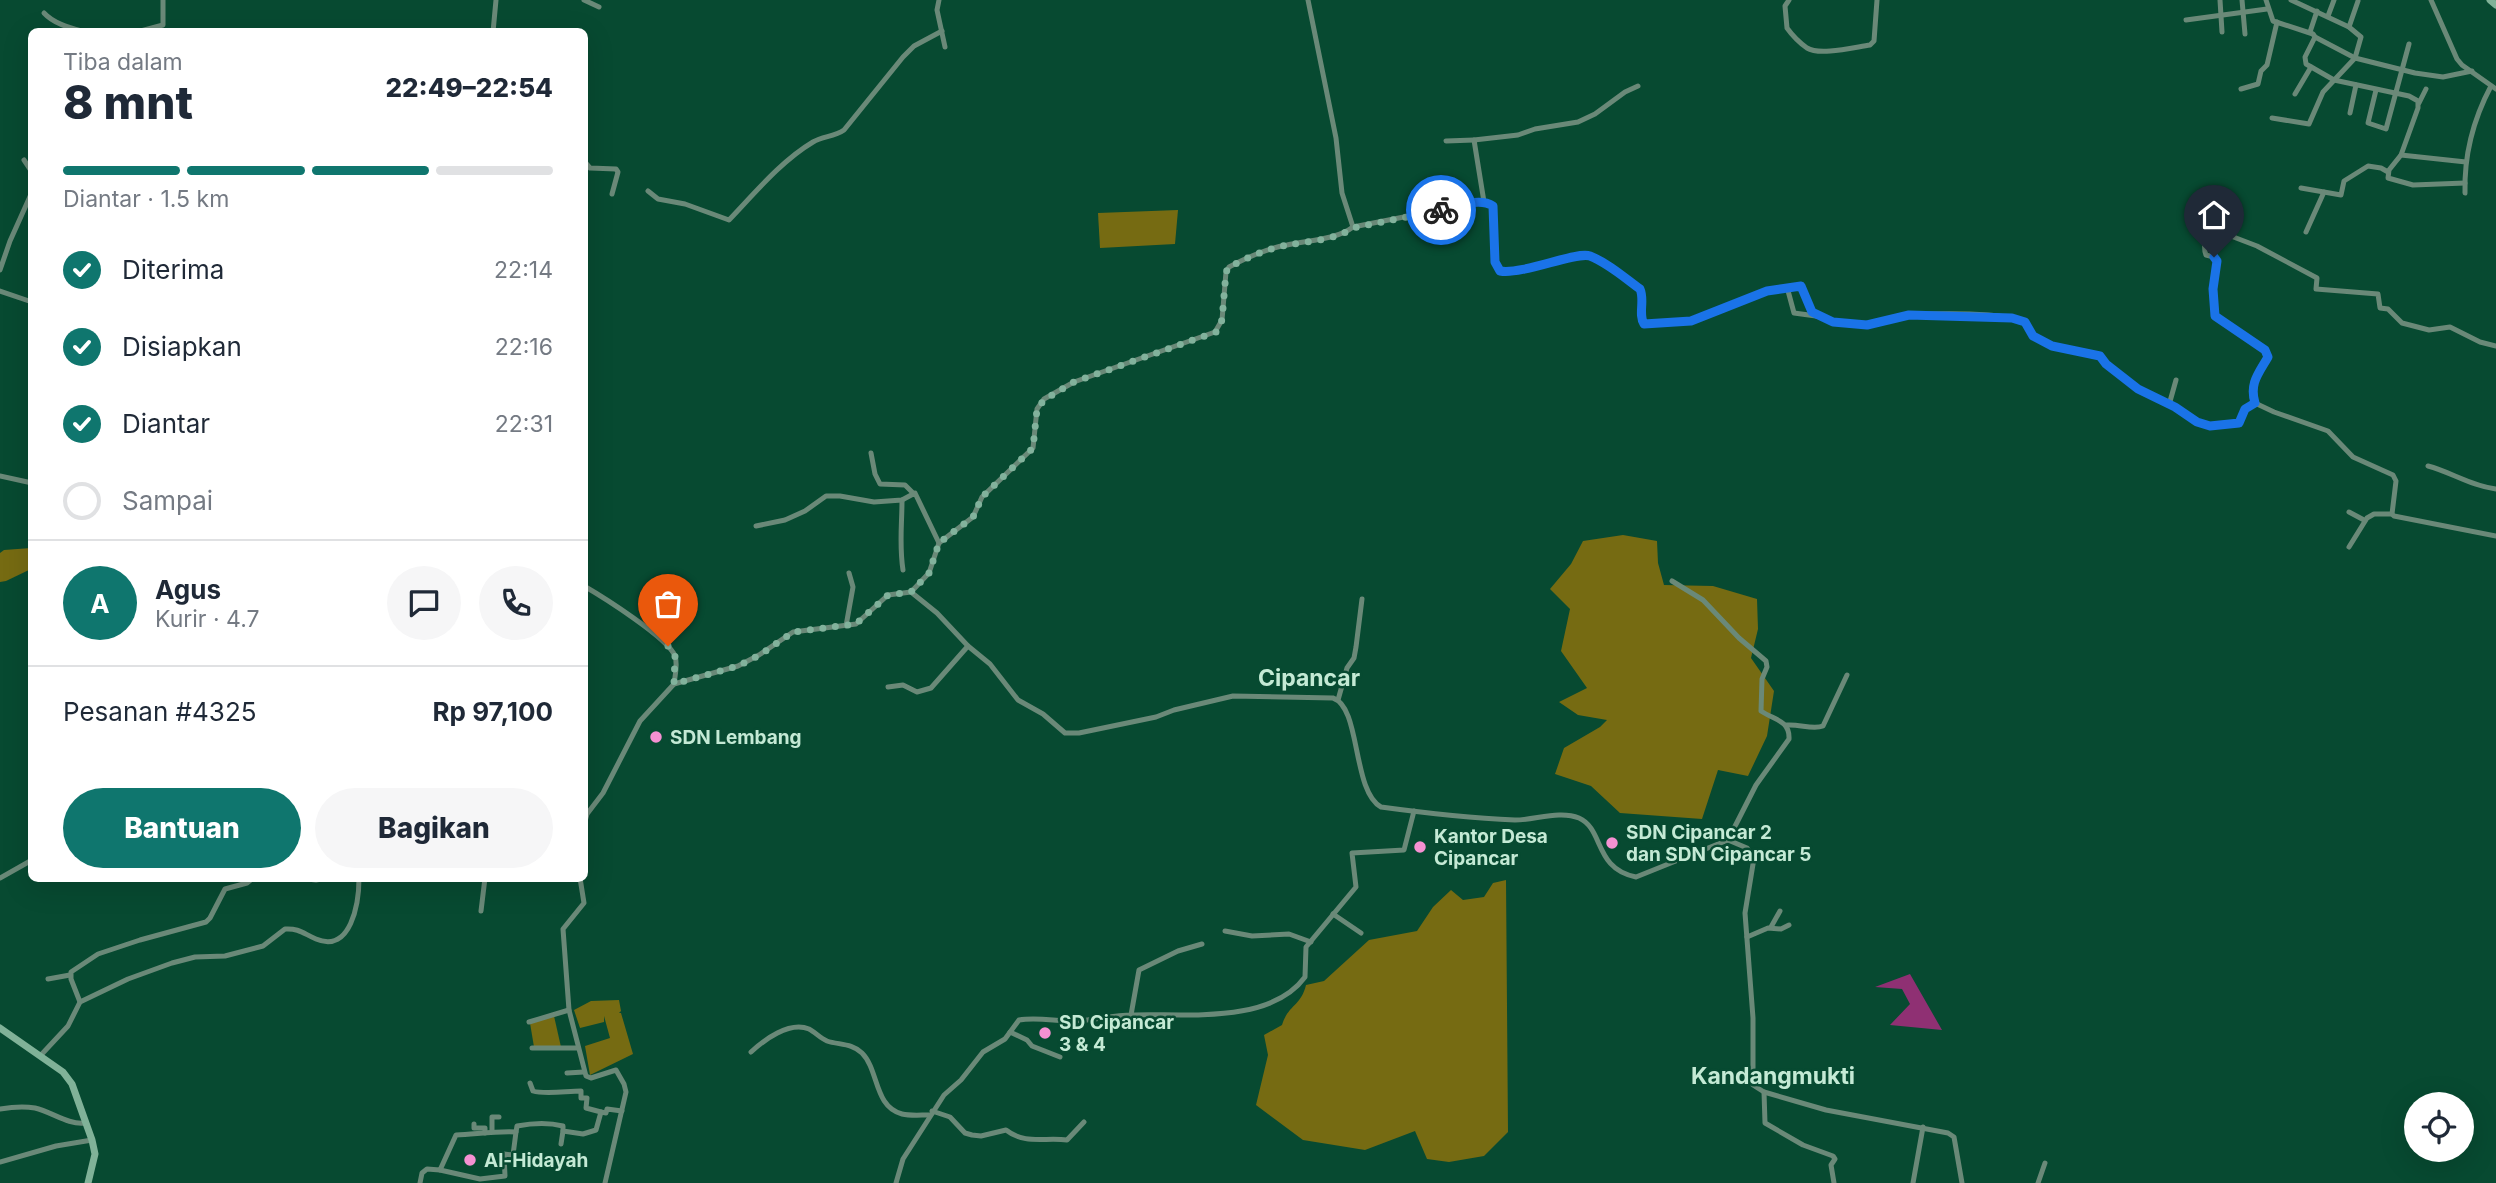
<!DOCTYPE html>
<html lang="id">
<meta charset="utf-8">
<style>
:root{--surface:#fff;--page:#f6f6f7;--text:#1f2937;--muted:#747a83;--line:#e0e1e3;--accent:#0f766e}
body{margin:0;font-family:Inter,sans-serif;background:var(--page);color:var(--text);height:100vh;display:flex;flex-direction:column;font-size:26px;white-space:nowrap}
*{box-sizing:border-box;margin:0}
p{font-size:23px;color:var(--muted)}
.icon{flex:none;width:38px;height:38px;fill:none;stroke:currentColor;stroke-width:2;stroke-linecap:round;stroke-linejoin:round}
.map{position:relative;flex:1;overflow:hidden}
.panel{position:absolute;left:28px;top:28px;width:560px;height:854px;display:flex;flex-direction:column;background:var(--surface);border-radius:10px;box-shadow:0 7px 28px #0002}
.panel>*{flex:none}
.tools{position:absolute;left:2404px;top:1092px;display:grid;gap:14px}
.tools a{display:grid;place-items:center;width:70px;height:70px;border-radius:50%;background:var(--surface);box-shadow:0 7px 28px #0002;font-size:35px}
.pin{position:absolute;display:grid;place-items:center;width:60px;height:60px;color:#fff;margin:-72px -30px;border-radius:50% 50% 50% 0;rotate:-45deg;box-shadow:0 0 7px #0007}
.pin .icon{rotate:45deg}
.courier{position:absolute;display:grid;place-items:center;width:70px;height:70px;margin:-35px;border:5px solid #1a73e8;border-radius:50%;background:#fff;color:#222;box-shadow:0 2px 9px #0007}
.overview em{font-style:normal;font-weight:800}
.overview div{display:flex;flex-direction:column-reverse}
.overview{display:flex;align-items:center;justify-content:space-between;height:119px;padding:0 35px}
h1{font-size:46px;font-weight:800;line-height:52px}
.bar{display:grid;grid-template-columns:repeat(4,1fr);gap:10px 7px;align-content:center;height:84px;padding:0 35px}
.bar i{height:9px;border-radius:5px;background:var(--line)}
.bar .current{background:var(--accent)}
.bar p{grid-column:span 4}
.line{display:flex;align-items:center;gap:18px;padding:0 35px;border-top:2px solid var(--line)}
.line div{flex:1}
.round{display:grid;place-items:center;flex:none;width:74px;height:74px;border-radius:37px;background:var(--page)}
ol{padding:0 35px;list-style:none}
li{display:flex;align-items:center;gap:21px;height:77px}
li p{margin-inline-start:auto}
li .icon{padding:7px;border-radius:50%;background:var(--accent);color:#fff;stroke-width:4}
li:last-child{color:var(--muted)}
li i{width:38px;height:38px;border:4px solid var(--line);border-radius:50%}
.cta{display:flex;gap:14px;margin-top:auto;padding:14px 35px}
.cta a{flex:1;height:80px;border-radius:42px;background:var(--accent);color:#fff;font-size:28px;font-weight:800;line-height:80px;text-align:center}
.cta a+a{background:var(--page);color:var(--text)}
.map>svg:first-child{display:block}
.green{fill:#766b12}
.water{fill:#8f3073}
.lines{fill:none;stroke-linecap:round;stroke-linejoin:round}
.street{stroke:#6a8978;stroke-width:5}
.secondary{stroke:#80b298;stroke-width:7}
.done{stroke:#82b29c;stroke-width:7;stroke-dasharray:0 12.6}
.route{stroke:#1a73e8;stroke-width:9}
.poi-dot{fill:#f591d2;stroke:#074a31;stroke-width:2.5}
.labels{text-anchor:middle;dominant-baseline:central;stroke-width:5;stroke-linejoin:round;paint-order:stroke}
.poi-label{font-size:19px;font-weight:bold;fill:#c4ead5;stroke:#074a31;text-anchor:start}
.quarter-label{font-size:23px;font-weight:bold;fill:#c4ead5;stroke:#074a31}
</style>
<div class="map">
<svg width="2496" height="1183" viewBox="0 0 2496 1183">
<rect width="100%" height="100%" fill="#074a31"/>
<g class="green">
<path d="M 1178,210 L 1175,244 L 1100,248 L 1098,213 Z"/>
<path d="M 1623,535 L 1657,541 L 1658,563 L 1664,585 L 1713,586 L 1757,599 L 1758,629 L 1751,658 L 1774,691 L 1767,736 L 1748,776 L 1718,770 L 1702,819 L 1620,813 L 1591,786 L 1555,774 L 1564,748 L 1600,727 L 1607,720 L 1578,715 L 1559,702 L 1587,688 L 1561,651 L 1570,609 L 1550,589 L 1571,564 L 1583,541 Z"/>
<path d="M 31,548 L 31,569 L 6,581 L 0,582 L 0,553 L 4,550 Z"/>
<path d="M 1506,880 L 1508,1132 L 1484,1156 L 1449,1162 L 1427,1159 L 1415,1131 L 1365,1150 L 1303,1140 L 1256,1105 L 1268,1055 L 1264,1035 L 1282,1025 C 1288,1005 1301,1006 1306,985 L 1324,981 L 1369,940 L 1417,931 L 1433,907 L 1451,890 L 1463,900 L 1484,897 L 1493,883 Z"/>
<path d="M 619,1000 L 621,1011 L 619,1013 L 621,1013 L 633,1054 L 590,1075 L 585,1046 L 610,1038 L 604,1016 L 604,1022 L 580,1028 L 574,1010 L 591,1001 Z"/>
<path d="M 554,1016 L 561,1047 L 534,1047 L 530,1023 Z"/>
</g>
<path class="water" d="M 1910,974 L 1942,1030 L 1890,1025 L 1910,1004 L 1902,989 L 1875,987 Z"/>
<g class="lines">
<g class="street">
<path d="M 584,0 L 599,7"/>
<path d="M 939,0 L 937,10 L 945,47"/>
<path d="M 1308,0 L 1336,138 L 1342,193 L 1353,227"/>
<path d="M 1789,0 L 1785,6 L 1787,28 C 1792,35 1800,43 1807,48 C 1820,56 1855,47 1870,45 L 1874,41 L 1877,0"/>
<path d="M 2220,0 L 2222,32"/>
<path d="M 2242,0 L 2245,34"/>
<path d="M 2266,0 L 2273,21 L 2313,34 L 2315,37 L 2355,58 L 2415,73 L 2443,77 L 2472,71"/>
<path d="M 2431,0 L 2457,59 L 2462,65 L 2496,89"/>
<path d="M 44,13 C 54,24 71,28 85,32"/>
<path d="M 2328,16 L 2334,0"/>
<path d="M 2186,20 L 2267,9"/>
<path d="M 2349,27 L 2358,1"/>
<path d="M 137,32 L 163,25 L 163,0"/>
<path d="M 493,32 L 496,0"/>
<path d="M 2310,32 L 2317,11"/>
<path d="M 2315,37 L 2305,57 L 2306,64 L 2334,80 L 2409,96 L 2418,101 L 2418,108 L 2401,155 L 2389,170 L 2388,178 L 2413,185 L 2465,183"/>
<path d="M 2241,89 L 2258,84 L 2261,71 L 2267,65 L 2277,22"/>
<path d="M 2376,90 L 2368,123 L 2386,129 L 2409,44"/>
<path d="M 2295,94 L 2311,67"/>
<path d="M 2419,103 L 2426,89"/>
<path d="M 2350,113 L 2356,85"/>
<path d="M 2272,118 L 2309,124 L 2323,92 L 2355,58 L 2361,37 L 2349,27 L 2291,0"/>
<path d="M 1446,141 L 1474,140"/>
<path d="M 2401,155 L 2466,162"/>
<path d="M 24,160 L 32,172"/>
<path d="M 584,161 L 590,168 L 616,169 L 618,172 L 612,194"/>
<path d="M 2301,188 L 2341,195 L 2344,181 L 2368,166 L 2381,168 L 2388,172"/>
<path d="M 648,191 L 658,199 L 685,204 L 729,220 C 754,194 781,161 813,142 C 823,136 834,137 844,130 L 903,57 L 914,46 L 942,31"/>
<path d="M 2465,193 C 2464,156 2474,118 2491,86"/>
<path d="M 1484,202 L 1474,140 L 1518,135 L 1535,129 L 1578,122 L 1595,114 L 1625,92 L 1638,86"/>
<path d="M 2306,232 L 2324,192"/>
<path d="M 0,270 L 10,241 L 32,192"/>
<path d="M 1787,287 L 1794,313 L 1816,316"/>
<path d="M 0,291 L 32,302"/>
<path d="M 2255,403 C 2247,375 2264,375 2268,354 L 2260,346 L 2215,316 L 2213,289 L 2217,261 L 2214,257 L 2206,255 C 2203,248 2205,233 2210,228 L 2257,246 L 2317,278 L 2316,289 L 2378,294 L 2380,308 L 2388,309 L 2402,323 L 2429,330 L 2450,327 L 2480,342 L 2496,346"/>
<path d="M 2169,405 L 2176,380"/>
<path d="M 871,453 L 875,474 L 880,484 L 905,485 L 913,493"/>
<path d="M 2428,466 C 2451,472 2471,486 2496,489"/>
<path d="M 0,476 L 32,483"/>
<path d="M 902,500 C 902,525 899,545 903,570"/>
<path d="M 2349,512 L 2364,520"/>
<path d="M 756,526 L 785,520 L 805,511 L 826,496 L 840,496 L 874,502 L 902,500 L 915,493 L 939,543"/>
<path d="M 2349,547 L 2367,518 L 2374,514 L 2392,514"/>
<path d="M 1672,581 L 1703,600 L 1739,638 L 1766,661 L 1767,667 L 1762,679 L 1761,711 C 1774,720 1790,720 1789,739 L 1756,785 L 1728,840"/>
<path d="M 584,586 C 603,597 668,638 675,656 C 678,664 675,676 674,684"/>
<path d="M 911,592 L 929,573 L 939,543 L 973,517 L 982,497 L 1033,448 L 1037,409 L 1044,399 L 1074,382 L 1215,332 L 1222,320 L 1226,272 L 1229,267 C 1246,258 1268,248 1287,245 C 1308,240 1336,240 1353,227 L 1480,202 L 1488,203 L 1494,210 L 1495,262 L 1500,271 C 1523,275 1575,250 1590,256 C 1608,262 1625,278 1640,290 C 1645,300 1638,314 1644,324 L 1691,321 L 1767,291 L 1801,286 L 1812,312 C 1827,323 1851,327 1869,324 C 1883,322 1897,316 1912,315 C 1938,313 2002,312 2025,322 L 2033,336 L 2051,346 L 2100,356 L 2106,364 L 2138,389 L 2175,407 L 2197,422 L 2210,426 L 2239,423 L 2246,409 L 2255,403 L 2274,412 L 2328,431 L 2353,457 L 2393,475 L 2396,481 L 2392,514 L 2394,516 L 2496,536"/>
<path d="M 846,626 L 853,587 L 849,573"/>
<path d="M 888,687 L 903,685 L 917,692 L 931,688 L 968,646"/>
<path d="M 1338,700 L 1347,668 L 1354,658 L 1356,647 L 1362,599"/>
<path d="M 1787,725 C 1800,724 1813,730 1823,726 L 1847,675"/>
<path d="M 584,825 L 587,814 L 603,793 L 640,721 L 674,684 L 738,666 L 759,655 L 793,632 L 856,624 L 888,595 L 911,592 L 937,613 L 968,646 L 990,664 L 1018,700 L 1043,714 L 1065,733 L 1079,733 L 1156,717 L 1174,710 L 1233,696 L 1333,698 C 1361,707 1352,791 1381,807 C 1425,813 1471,818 1515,820 C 1535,820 1560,810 1579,818 C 1604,829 1594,869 1636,877 L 1728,840 L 1747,848 L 1754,858 L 1745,913 L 1753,1018 L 1753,1085 L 1764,1092 L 1826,1110 L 1948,1133 L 1954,1137 L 1962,1183"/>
<path d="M 0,878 L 32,860"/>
<path d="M 298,878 L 316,880 L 327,878"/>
<path d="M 580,878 L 584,903 L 563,929 L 569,1010 L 586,1076 L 591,1078 L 616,1070 L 624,1084 L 626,1092 L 605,1183"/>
<path d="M 481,911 L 485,878"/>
<path d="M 1333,914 L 1361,933"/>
<path d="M 1771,927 L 1780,911"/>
<path d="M 1225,931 L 1252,936 L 1289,934 L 1311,942"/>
<path d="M 1747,937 L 1768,928 L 1781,929 L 1789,925"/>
<path d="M 48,979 L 70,975"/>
<path d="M 80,1002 L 128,979 L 172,963 L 195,957 L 225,956 L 263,946 L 285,929 C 299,928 304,934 316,939 C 351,954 359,903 359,878"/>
<path d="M 1131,1015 L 1139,970 L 1178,951 L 1202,944"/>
<path d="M 529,1022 L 569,1010"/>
<path d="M 1010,1032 L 1027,1040 L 1032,1046 L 1060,1057"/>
<path d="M 532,1048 L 578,1048"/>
<path d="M 751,1052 C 764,1040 789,1021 809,1029 C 815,1032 820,1038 827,1041 C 839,1045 852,1043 862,1053 C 879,1070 874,1107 902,1114 C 910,1116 920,1115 929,1115"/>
<path d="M 41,1055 L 68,1026 L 80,1002 L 71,979 L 71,972 L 98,954 L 140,940 L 206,922 L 210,918 L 225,889 L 247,883 L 253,878"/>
<path d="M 567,1073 L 584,1072"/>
<path d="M 530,1083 L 533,1091 C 545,1095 567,1091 581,1091 L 581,1098 L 587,1098 L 586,1108 L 601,1112"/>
<path d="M 1764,1092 L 1765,1123 L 1803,1145 L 1833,1156 L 1835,1159 L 1831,1165 L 1834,1183"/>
<path d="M 0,1109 C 12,1107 23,1106 35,1108 C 52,1112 68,1125 85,1123"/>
<path d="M 932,1111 L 950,1117 L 965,1133 L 972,1135 L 981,1136 L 1006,1130 C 1025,1145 1045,1137 1067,1140 L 1084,1122"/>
<path d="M 474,1124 L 474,1128 L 485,1128 L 485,1133"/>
<path d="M 492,1131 L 492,1117 L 499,1117"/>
<path d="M 561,1144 L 563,1131"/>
<path d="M 0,1162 L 56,1146 L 92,1140"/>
<path d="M 440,1170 L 480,1179 L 505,1176 L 504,1154 L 513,1155 L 516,1132"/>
<path d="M 420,1183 L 422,1173 L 427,1169 L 440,1170 L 456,1135 C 477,1134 496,1131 516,1132 L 517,1126 C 533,1123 547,1122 563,1126 L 563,1131 L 583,1134 L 596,1130 L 601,1112 L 606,1113 L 607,1109 L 622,1111"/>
<path d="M 896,1183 L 903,1159 L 944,1095 L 961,1080 L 983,1052 L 1005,1039 L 1019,1020 C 1036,1017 1055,1021 1073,1021 C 1092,1021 1112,1015 1132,1015 C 1183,1013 1270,1025 1305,977 L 1306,947 L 1356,887 L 1352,853 L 1404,850 L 1414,811"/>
<path d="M 1913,1183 L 1923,1127"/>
<path d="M 2038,1183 L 2045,1163"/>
</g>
<g class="secondary">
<path d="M 2490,0 L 2496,5"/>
<path d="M 0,1028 L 63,1072 L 72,1084 L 92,1140 L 95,1154 L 88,1183"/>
</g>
</g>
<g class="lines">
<path class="done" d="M 668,646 L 675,656 L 674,684 L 738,666 L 760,655 L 793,632 L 856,624 L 888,595 L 911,592 L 929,573 L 939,543 L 973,517 L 982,497 L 1033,448 L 1037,409 L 1044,400 L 1074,382 L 1216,332 L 1222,320 L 1226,272 L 1229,267 C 1247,258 1268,248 1288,245 C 1308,241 1336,240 1353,228 L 1441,210"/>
<path class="route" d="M 1441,210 C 1456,207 1479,197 1493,206 L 1495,262 L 1500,271 C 1523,275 1576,251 1590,256 C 1608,263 1625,278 1640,289 C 1645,300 1638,314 1644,324 L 1691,321 L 1767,291 L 1801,286 L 1812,312 L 1833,322 L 1867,325 L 1909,315 L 2012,318 L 2025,322 L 2033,336 L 2052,346 L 2100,356 L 2106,364 L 2138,389 L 2175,407 L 2197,422 L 2210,426 L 2239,423 L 2245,409 L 2255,403 C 2249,383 2259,373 2268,357 L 2265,350 L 2215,316 L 2213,289 L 2217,261 L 2214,257"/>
</g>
<g class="poi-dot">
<circle cx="656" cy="737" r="7"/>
<circle cx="1612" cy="843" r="7"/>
<circle cx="1420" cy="847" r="7"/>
<circle cx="1045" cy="1033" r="7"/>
<circle cx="470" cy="1160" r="7"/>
</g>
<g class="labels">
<g class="poi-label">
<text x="670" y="737">SDN Lembang</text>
<text x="1626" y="832">SDN Cipancar 2<tspan x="1626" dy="22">dan SDN Cipancar 5</tspan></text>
<text x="1434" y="836">Kantor Desa<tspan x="1434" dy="22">Cipancar</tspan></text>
<text x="1059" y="1022">SD Cipancar<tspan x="1059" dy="22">3 &amp; 4</tspan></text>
<text x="484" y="1160">Al-Hidayah</text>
</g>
<g class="quarter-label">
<text x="1309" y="678">Cipancar</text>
<text x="1773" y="1076">Kandangmukti</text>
</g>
</g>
</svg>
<div class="tools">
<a><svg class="icon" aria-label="locate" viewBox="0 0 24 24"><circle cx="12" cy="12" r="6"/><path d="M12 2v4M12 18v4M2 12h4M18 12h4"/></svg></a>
</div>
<div class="pin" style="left:668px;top:646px;background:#ea580c"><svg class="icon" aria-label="bag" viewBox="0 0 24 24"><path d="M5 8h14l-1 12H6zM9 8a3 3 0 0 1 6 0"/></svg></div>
<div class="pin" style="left:2214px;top:257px;background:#1f2937"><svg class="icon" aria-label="home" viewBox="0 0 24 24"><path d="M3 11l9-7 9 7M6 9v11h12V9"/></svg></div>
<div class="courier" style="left:1441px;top:210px"><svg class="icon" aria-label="bike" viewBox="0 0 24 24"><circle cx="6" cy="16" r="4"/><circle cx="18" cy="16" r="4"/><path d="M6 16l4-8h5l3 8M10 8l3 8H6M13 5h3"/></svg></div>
<section class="panel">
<div class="overview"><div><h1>8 mnt</h1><p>Tiba dalam</p></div><em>22:49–22:54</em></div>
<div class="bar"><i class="current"></i><i class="current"></i><i class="current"></i><i></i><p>Diantar · 1.5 km</p></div>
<ol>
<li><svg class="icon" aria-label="check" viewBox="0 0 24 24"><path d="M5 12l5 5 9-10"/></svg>Diterima<p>22:14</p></li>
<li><svg class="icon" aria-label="check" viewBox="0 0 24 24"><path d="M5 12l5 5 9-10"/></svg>Disiapkan<p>22:16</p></li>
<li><svg class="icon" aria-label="check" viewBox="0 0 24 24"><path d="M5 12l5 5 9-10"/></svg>Diantar<p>22:31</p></li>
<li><i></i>Sampai</li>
</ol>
<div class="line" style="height:126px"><b class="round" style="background:var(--accent);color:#fff">A</b><div><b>Agus</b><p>Kurir · 4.7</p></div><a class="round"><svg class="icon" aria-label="chat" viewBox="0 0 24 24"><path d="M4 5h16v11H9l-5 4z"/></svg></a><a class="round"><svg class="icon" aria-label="phone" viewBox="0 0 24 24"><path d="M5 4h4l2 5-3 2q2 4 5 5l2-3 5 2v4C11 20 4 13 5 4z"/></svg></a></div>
<div class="line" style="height:91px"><div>Pesanan #4325</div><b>Rp 97,100</b></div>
<div class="cta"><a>Bantuan</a><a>Bagikan</a></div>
</section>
</div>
